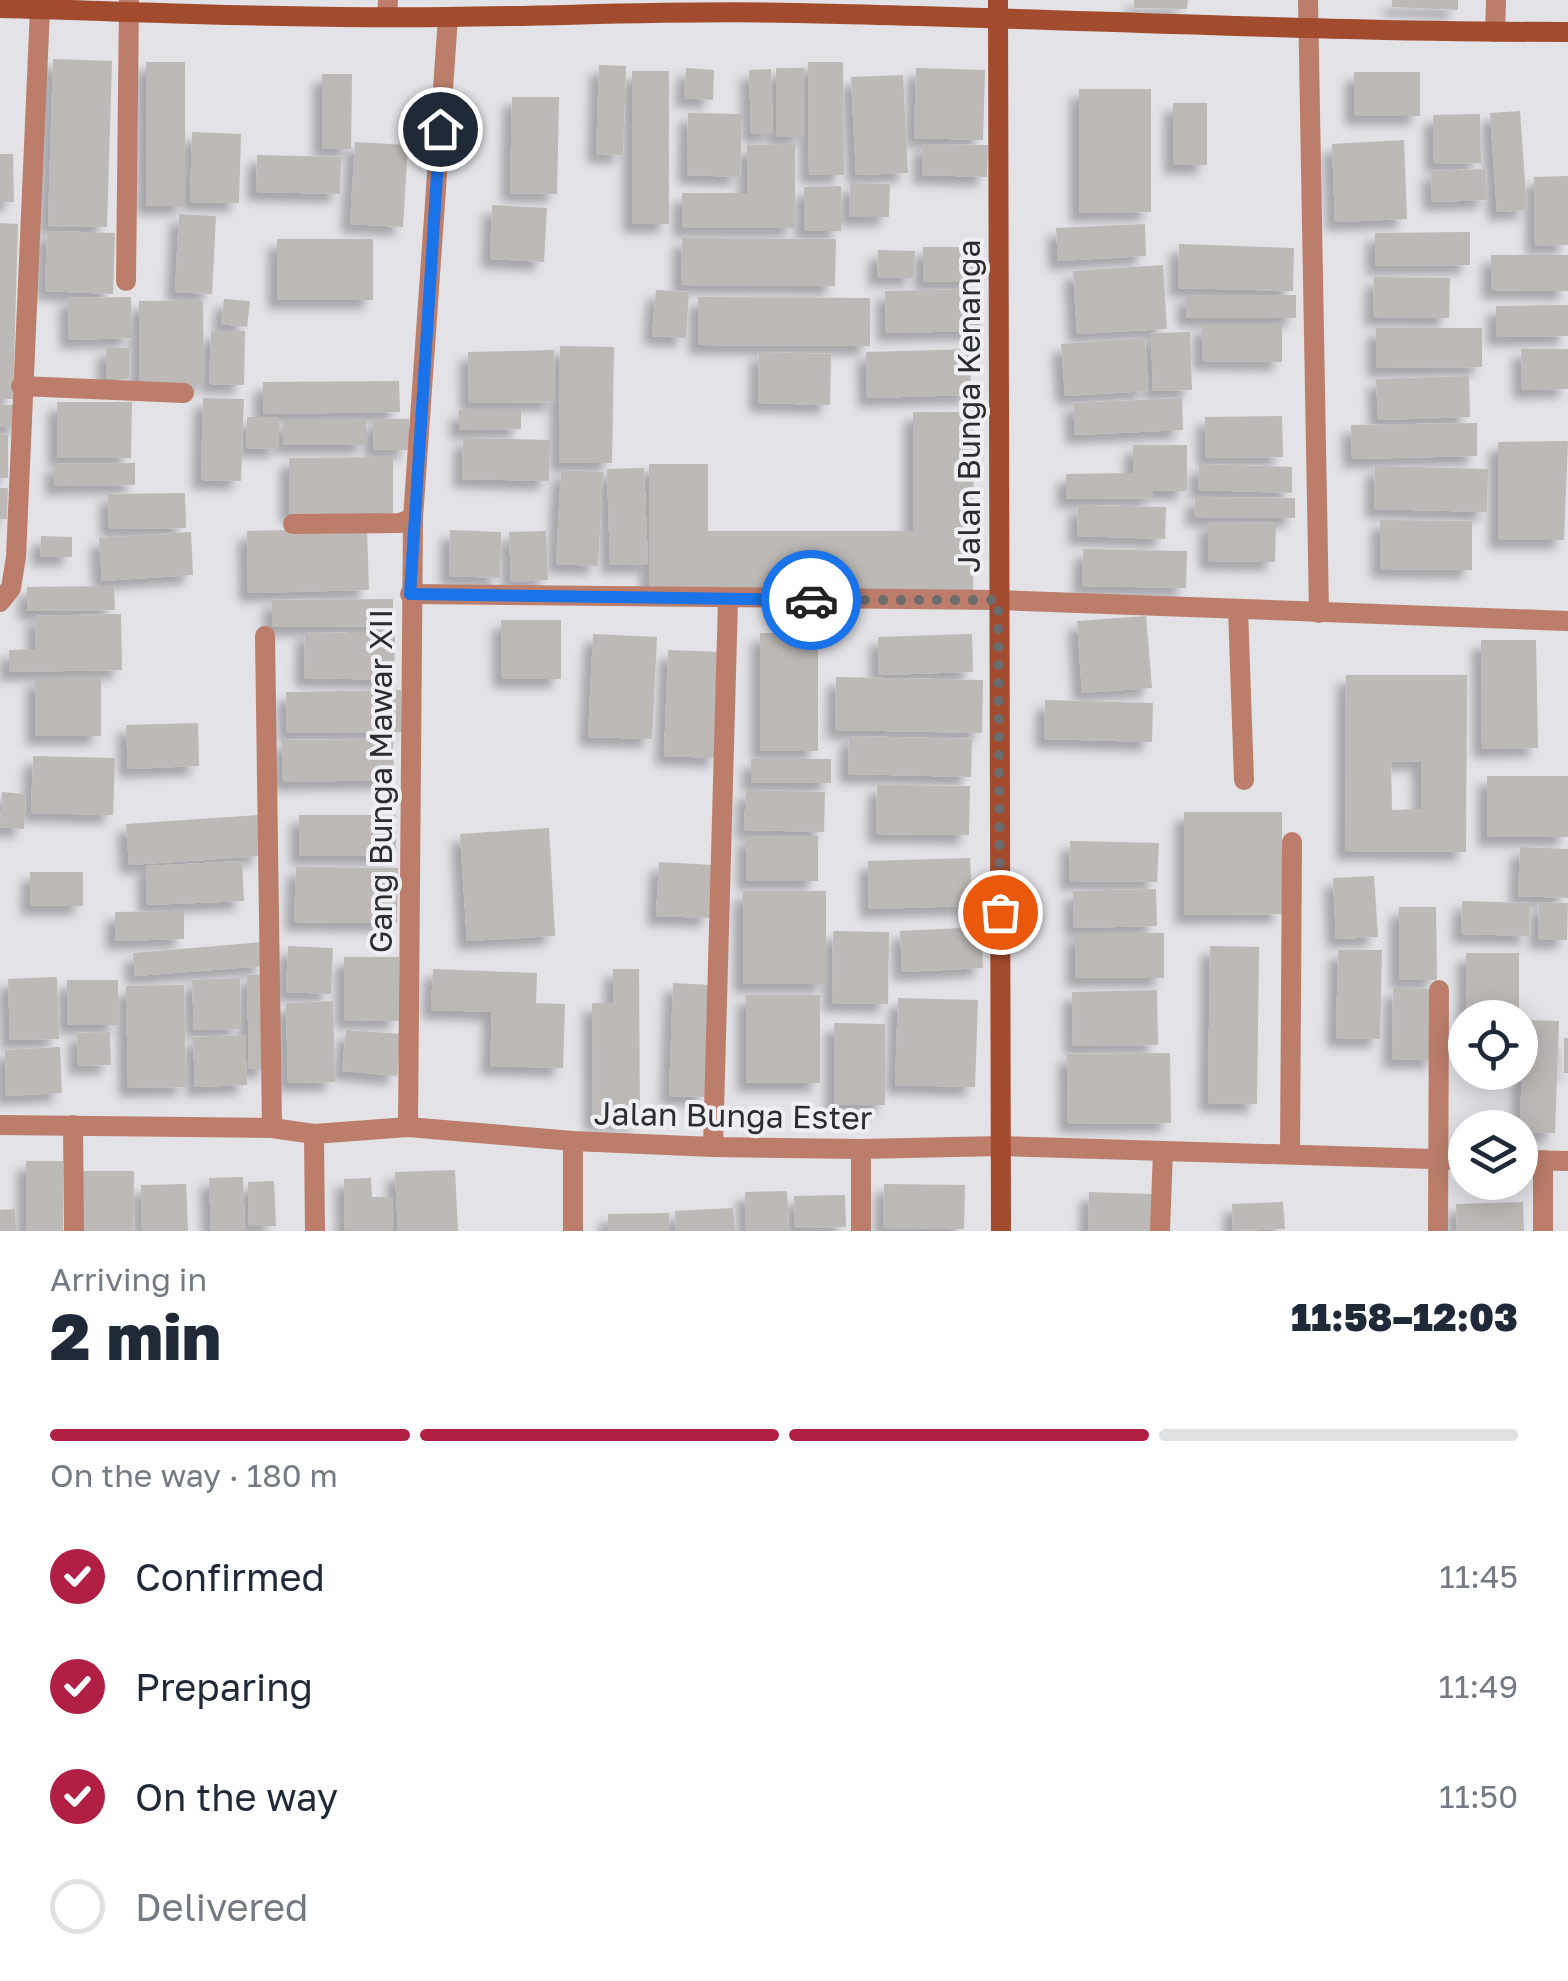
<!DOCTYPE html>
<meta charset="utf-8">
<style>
:root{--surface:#fff;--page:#f6f6f7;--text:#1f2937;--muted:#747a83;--line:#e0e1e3;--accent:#b21f45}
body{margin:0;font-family:"Golos Text",sans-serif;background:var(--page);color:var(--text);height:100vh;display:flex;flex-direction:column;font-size:38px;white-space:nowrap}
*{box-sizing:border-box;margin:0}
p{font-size:32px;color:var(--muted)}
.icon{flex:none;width:55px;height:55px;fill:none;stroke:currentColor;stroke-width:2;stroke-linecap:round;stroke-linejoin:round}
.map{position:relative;height:1231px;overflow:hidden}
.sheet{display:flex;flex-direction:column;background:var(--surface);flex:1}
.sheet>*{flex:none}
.tools{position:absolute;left:1448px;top:1000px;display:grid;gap:20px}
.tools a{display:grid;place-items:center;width:90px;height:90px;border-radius:50%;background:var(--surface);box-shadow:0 5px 25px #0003;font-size:50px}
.pin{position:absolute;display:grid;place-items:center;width:85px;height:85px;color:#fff;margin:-42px;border:5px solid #fff;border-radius:50%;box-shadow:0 2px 10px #0007}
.courier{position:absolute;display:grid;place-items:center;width:100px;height:100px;margin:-50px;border:8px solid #1a73e8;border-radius:50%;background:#fff;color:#222;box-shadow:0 2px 12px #0007}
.summary em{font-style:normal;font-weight:800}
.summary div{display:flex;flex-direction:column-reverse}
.summary{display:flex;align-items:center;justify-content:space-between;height:170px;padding:0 50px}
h1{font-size:65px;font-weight:800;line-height:75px}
.bar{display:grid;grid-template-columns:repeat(4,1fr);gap:15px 10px;align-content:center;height:120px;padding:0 50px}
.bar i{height:12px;border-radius:8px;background:var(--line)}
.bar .current{background:var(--accent)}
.bar p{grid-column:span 4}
ol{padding:0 50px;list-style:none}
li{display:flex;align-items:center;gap:30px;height:110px}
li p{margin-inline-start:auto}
li .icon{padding:10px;border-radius:50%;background:var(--accent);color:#fff;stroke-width:4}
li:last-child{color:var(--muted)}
li i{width:55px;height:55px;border:5px solid var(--line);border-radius:50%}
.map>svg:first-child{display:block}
.building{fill:#bdb9b6;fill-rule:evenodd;filter:url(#shadow)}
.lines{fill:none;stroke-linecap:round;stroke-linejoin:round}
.lane{stroke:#bc7e6b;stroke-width:20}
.street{stroke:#bc7e6b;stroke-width:20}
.secondary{stroke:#a34b2e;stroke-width:20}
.done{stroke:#6c6c6f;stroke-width:10;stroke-dasharray:0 18}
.route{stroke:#1a73e8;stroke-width:12}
.labels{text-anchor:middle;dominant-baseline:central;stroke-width:8;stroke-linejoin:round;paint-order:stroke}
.street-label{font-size:32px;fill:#2d2d2f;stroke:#eff0f4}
</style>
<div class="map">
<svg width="1568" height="1231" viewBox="0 0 1568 1231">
<defs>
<filter id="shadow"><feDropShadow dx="-9" dy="9" stdDeviation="5" flood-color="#0004"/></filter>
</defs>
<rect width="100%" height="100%" fill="#e2e2e7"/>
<g class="building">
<path d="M 1134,0 L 1188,0 L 1187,9 L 1134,8 Z"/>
<path d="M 1392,0 L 1458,0 L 1458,10 L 1392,7 Z"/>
<path d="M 53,59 L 112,61 L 107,227 L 48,226 Z"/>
<rect x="146" y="62" width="39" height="144"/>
<path d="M 808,62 L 843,62 L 844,175 L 809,175 Z"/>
<path d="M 599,65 L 626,66 L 623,155 L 596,154 Z"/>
<path d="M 686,68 L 714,70 L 713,100 L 684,98 Z"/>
<rect x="776" y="68" width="28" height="69"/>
<path d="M 916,68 L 985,70 L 983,140 L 914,138 Z"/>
<path d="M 771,69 L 773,134 L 751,134 L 749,70 Z"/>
<rect x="632" y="71" width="37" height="153"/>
<rect x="1354" y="72" width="66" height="44"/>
<path d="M 322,74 L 352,74 L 351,149 L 322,149 Z"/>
<path d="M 903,75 L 908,173 L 856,175 L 851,77 Z"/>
<path d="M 1079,89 L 1151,89 L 1151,212 L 1079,213 Z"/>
<path d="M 512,97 L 559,97 L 557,194 L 510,193 Z"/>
<rect x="1173" y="103" width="34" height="62"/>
<path d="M 1520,111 L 1527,210 L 1497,212 L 1490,113 Z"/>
<path d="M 688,113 L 742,114 L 740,177 L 687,175 Z"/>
<path d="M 1480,114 L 1481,163 L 1434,164 L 1433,115 Z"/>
<path d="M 192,132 L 241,134 L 239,203 L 190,202 Z"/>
<path d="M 1404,140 L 1407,219 L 1335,222 L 1332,144 Z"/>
<path d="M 355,142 L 408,145 L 403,227 L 350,224 Z"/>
<path d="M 922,144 L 988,145 L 987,177 L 922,175 Z"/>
<path d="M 747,145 L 795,145 L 795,228 L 682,228 L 682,193 L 747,193 Z"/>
<path d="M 0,154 L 13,154 L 14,202 L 0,202 Z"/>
<path d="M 257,155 L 341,157 L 340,194 L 256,192 Z"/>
<path d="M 1486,169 L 1487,200 L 1432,202 L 1431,171 Z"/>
<path d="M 1568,176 L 1568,245 L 1535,246 L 1534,177 Z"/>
<path d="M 850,183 L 890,184 L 889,217 L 849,217 Z"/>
<path d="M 841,186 L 841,231 L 804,231 L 804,187 Z"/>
<path d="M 492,205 L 547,208 L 544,262 L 490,259 Z"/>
<path d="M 179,214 L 216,216 L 212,294 L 175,292 Z"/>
<path d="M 0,223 L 18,224 L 13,399 L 0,399 Z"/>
<path d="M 1145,224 L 1146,256 L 1058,261 L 1056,228 Z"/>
<path d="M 47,231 L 115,233 L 113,294 L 45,291 Z"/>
<path d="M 1470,232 L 1470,265 L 1375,266 L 1375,233 Z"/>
<path d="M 682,238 L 836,239 L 835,286 L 681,285 Z"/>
<rect x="277" y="239" width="96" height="61"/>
<path d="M 1179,244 L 1294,248 L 1293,291 L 1178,288 Z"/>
<rect x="923" y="247" width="51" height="35"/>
<path d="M 878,250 L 915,251 L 914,278 L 877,277 Z"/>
<path d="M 1491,255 L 1568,255 L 1568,291 L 1491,290 Z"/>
<path d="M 1163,265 L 1167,329 L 1077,334 L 1073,271 Z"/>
<path d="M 1374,277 L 1450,278 L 1449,318 L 1373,317 Z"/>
<path d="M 980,289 L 981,331 L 886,333 L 885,291 Z"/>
<path d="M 656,290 L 689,292 L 686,338 L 652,336 Z"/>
<rect x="1186" y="295" width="110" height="23"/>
<path d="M 131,297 L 132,338 L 69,340 L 68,298 Z"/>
<path d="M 698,297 L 870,298 L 870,346 L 698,345 Z"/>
<path d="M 224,299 L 250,301 L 247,327 L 221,324 Z"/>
<path d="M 139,301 L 203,301 L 204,385 L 139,385 Z"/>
<path d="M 1568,305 L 1568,336 L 1496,337 L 1496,306 Z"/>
<path d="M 1202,325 L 1282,325 L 1282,362 L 1202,361 Z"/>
<path d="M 1376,328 L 1482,328 L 1482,367 L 1376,368 Z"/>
<path d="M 211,331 L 245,331 L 244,385 L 209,384 Z"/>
<path d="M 1190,332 L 1192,390 L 1153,391 L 1151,333 Z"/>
<path d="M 1145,338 L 1148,391 L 1065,396 L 1061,344 Z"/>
<path d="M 560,346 L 614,347 L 612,463 L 559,463 Z"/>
<rect x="106" y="348" width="23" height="31"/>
<path d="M 970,349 L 971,395 L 867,398 L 866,352 Z"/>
<path d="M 1521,349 L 1568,349 L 1568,389 L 1522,390 Z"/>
<path d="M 554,350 L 555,402 L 469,403 L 468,352 Z"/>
<path d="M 759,352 L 831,354 L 830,405 L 758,403 Z"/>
<path d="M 1469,376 L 1470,417 L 1378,420 L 1376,379 Z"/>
<path d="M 399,381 L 400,412 L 263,414 L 263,382 Z"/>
<path d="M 203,398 L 244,399 L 241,481 L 201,480 Z"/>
<path d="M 1182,398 L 1183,430 L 1075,435 L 1073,403 Z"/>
<path d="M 57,402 L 132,402 L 131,458 L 57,458 Z"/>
<path d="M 0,405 L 18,405 L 19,427 L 0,427 Z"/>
<path d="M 459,410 L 521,410 L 521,429 L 459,430 Z"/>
<path d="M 913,412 L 974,412 L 973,590 L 649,589 L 649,464 L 708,464 L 708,531 L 913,531 Z"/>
<path d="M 1282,416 L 1283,457 L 1206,458 L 1205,417 Z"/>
<path d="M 247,417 L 279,417 L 279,449 L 246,448 Z"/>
<rect x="373" y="419" width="36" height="31"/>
<rect x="283" y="421" width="83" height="24"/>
<path d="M 1477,423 L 1477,456 L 1352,459 L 1351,425 Z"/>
<path d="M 0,434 L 8,435 L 8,478 L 0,478 Z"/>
<path d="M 463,438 L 550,440 L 549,481 L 462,479 Z"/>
<path d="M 1568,441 L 1564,540 L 1498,540 L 1498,442 Z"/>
<path d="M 1133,445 L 1187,445 L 1187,491 L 1153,491 L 1153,498 L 1066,499 L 1066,474 L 1133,473 Z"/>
<path d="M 393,457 L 393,513 L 289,514 L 289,458 Z"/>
<path d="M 135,463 L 135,485 L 54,486 L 54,464 Z"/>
<path d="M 1199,464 L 1292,467 L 1292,493 L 1198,490 Z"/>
<path d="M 1375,466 L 1488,469 L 1487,512 L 1374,509 Z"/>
<path d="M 644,468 L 648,564 L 610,565 L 607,469 Z"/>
<path d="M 561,470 L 603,472 L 598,566 L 556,564 Z"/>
<path d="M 0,488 L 8,488 L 7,519 L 0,519 Z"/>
<path d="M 185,493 L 186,528 L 109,529 L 108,494 Z"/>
<path d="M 1195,497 L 1295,498 L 1295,518 L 1194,517 Z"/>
<path d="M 1078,505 L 1166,507 L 1165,539 L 1077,536 Z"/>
<path d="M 1380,520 L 1472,521 L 1472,570 L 1380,569 Z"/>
<path d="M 1208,522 L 1276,523 L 1275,562 L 1208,561 Z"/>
<path d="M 367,528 L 369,590 L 248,593 L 247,531 Z"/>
<path d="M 450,530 L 501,532 L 500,578 L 449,576 Z"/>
<path d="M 546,531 L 548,580 L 511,582 L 509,532 Z"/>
<path d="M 191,532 L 193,575 L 102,581 L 99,538 Z"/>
<path d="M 41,536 L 72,537 L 72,557 L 40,557 Z"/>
<path d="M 1083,549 L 1187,551 L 1186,588 L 1082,586 Z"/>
<path d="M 114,586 L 115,610 L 27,611 L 27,587 Z"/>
<path d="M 393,599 L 393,626 L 272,627 L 272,600 Z"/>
<path d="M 121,614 L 122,670 L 9,672 L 9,650 L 36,649 L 35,616 Z"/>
<path d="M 1146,616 L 1152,688 L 1082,693 L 1077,621 Z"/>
<path d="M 501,620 L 561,620 L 561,679 L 502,679 Z"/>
<path d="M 305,632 L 395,634 L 394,680 L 304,678 Z"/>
<rect x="760" y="633" width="58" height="118"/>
<path d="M 593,634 L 657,637 L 652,739 L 588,737 Z"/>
<path d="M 972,634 L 973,672 L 879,675 L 878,637 Z"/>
<path d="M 1481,640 L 1536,640 L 1538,748 L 1482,749 Z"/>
<path d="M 668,650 L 721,652 L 718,758 L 664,756 Z"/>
<path d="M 1346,675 L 1467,675 L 1466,852 L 1345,851 ZM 1421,761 L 1422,809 L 1392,810 L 1391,762 Z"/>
<path d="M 836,677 L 983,680 L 982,733 L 835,730 Z"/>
<rect x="35" y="678" width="66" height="58"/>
<path d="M 401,690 L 402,732 L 287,733 L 286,692 Z"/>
<path d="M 1045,700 L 1153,703 L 1152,742 L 1044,739 Z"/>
<path d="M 198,723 L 199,766 L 128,769 L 126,725 Z"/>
<path d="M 849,736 L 972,739 L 971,777 L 848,774 Z"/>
<path d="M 393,739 L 394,780 L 283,782 L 282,740 Z"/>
<path d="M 33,756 L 115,758 L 113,815 L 31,813 Z"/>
<rect x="751" y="759" width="80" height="24"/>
<rect x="1487" y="776" width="81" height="61"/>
<path d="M 877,785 L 970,786 L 969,835 L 876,834 Z"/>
<path d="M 746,790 L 825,792 L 824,832 L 744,830 Z"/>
<path d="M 2,792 L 26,794 L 24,829 L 0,827 Z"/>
<path d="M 1184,812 L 1282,812 L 1282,914 L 1184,915 Z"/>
<path d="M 259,815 L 261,856 L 129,865 L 126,824 Z"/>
<rect x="299" y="815" width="97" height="41"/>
<path d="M 549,828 L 555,936 L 467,941 L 460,834 Z"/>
<rect x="746" y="836" width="72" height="45"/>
<path d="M 1070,841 L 1159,843 L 1157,882 L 1069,881 Z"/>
<path d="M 1520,847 L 1568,849 L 1568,898 L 1518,896 Z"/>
<path d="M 970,858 L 972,906 L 869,909 L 868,861 Z"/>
<path d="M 242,861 L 244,901 L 147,905 L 146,866 Z"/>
<path d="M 659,862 L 713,865 L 710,918 L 656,916 Z"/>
<path d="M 296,867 L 398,868 L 397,923 L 294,922 Z"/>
<rect x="30" y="872" width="53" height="34"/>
<path d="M 1374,876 L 1378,937 L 1336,939 L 1333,878 Z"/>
<path d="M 1156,889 L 1157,926 L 1074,928 L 1073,891 Z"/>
<rect x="743" y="891" width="83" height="93"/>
<path d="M 1462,901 L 1530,903 L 1529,936 L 1461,934 Z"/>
<path d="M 1539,902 L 1568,903 L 1567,940 L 1538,940 Z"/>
<path d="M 1399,907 L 1436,907 L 1437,980 L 1399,980 Z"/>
<path d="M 184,911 L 184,939 L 115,941 L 115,912 Z"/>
<path d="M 981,927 L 983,968 L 902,972 L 900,931 Z"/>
<path d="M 833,931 L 889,932 L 888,1004 L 832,1003 Z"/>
<rect x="1075" y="933" width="89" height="45"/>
<path d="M 263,942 L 265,966 L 135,976 L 133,953 Z"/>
<path d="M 288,946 L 333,948 L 331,994 L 286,992 Z"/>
<path d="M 1210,946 L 1259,947 L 1257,1104 L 1208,1103 Z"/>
<path d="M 1338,950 L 1382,950 L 1380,1039 L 1336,1038 Z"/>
<path d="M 1466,953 L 1519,953 L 1519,1018 L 1467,1018 Z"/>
<path d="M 344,957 L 399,957 L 399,1021 L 344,1020 Z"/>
<path d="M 433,969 L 537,973 L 536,1003 L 565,1004 L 563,1068 L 490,1066 L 492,1012 L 431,1010 Z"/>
<path d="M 613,969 L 639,969 L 640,1121 L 593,1122 L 592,1003 L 613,1003 Z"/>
<path d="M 266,974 L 268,1069 L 249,1069 L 247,975 Z"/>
<path d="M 57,977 L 59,1039 L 10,1040 L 8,979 Z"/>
<path d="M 240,978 L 241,1029 L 194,1030 L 192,980 Z"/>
<rect x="67" y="980" width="51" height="45"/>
<path d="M 673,983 L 711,985 L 707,1097 L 669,1096 Z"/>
<path d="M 184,985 L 186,1087 L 128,1088 L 126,986 Z"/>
<path d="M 1393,988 L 1435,989 L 1435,1060 L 1392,1059 Z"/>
<path d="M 1157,990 L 1158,1045 L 1073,1046 L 1072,992 Z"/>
<rect x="746" y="995" width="74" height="88"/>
<path d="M 898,998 L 978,1000 L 975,1087 L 895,1085 Z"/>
<path d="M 333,1001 L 335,1082 L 288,1083 L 286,1003 Z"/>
<path d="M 1523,1020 L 1559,1021 L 1555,1133 L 1520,1132 Z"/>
<path d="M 834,1023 L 885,1024 L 885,1105 L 834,1105 Z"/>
<path d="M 346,1030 L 401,1034 L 397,1076 L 342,1071 Z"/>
<path d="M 110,1032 L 111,1065 L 78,1066 L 77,1033 Z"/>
<path d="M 245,1035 L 247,1085 L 195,1087 L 193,1037 Z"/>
<rect x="1564" y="1038" width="4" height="35"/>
<path d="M 60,1047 L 62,1093 L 6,1096 L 5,1050 Z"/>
<path d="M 1170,1053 L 1171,1123 L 1068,1124 L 1067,1054 Z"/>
<rect x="26" y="1161" width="37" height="70"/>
<path d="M 455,1170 L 458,1231 L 398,1231 L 395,1172 Z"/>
<path d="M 82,1171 L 134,1171 L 133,1231 L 81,1231 Z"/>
<path d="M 243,1177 L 245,1231 L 211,1231 L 209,1178 Z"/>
<path d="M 371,1178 L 372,1197 L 392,1197 L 393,1231 L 345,1231 L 344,1179 Z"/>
<path d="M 274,1181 L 276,1226 L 249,1226 L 248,1182 Z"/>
<path d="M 186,1184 L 188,1231 L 142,1231 L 141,1185 Z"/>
<path d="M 884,1184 L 965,1185 L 964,1229 L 883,1228 Z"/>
<path d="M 787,1191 L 789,1231 L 746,1231 L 745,1192 Z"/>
<path d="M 1089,1192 L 1152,1194 L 1151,1231 L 1088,1231 Z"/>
<path d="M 845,1195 L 846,1227 L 795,1228 L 794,1196 Z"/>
<path d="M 1283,1202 L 1285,1229 L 1233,1231 L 1232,1204 Z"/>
<path d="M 1523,1202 L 1524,1231 L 1457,1231 L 1456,1204 Z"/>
<path d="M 733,1208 L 735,1231 L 676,1231 L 675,1211 Z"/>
<path d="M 15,1209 L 16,1231 L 0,1231 L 0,1210 Z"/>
<path d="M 669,1213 L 669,1231 L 608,1231 L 608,1214 Z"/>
</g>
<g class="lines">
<g class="lane">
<path d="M 126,281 L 129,0"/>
<path d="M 293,524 L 400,523 L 413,518"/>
<path d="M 1238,609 L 1244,780"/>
<path d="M 1160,1231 L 1163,1151"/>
</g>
<g class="street">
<path d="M 1308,0 L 1319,613"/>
<path d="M 387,17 L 388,0"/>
<path d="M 1495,32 L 1496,0"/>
<path d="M 21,386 L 184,393"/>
<path d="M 410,594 L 998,600 L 1568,621"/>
<path d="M 0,602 L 11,588 L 16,557 L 40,9"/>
<path d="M 265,636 L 272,1128"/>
<path d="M 0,1125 L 272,1128 L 314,1134 L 408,1127 L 573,1141 L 713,1147 L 861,1149 L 1001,1146 L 1465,1160"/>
<path d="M 73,1125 L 74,1231"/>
<path d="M 408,1127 L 413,518 L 448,17"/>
<path d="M 314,1134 L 315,1231"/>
<path d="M 573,1141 L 573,1231"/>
<path d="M 713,1147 L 728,600"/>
<path d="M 1290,1154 L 1292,842"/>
<path d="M 1520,1160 L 1568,1161"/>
<path d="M 1543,1160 L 1543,1231"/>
<path d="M 861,1231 L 861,1149"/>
<path d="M 1438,1231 L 1439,990"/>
</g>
<g class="secondary">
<path d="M 998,0 L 1001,1231"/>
<path d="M 0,8 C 150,12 299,19 449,17 C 565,16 680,10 796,13 C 1053,18 1310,32 1568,32"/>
</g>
</g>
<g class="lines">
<path class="done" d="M 811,600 L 998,600 L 1000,912"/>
<path class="route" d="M 440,129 L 410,594 L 811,600"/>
</g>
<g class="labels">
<g class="street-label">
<text transform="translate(968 406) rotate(-90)">Jalan Bunga Kenanga</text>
<text transform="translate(380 781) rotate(-90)">Gang Bunga Mawar XII</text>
<text transform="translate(733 1115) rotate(1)">Jalan Bunga Ester</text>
</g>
</g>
</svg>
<div class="tools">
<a><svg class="icon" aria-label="locate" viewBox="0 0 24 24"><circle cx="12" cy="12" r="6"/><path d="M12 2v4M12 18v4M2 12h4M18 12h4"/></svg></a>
<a><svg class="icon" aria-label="layers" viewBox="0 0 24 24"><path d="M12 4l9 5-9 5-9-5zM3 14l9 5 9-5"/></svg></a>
</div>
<div class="pin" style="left:1000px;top:912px;background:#ea580c"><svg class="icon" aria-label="bag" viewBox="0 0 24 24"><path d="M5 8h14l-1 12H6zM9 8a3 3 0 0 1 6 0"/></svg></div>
<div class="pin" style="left:440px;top:129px;background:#1f2937"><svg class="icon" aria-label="home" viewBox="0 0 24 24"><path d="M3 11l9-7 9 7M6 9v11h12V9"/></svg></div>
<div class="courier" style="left:811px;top:600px"><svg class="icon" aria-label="car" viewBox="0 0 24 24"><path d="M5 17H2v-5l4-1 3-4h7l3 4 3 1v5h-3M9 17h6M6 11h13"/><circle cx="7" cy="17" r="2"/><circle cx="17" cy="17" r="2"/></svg></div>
</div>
<section class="sheet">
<div class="summary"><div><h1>2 min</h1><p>Arriving in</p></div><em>11:58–12:03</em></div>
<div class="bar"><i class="current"></i><i class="current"></i><i class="current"></i><i></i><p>On the way · 180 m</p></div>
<ol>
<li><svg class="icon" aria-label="check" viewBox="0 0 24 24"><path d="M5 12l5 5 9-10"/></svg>Confirmed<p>11:45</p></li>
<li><svg class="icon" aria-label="check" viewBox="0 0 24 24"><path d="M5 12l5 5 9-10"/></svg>Preparing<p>11:49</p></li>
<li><svg class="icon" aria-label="check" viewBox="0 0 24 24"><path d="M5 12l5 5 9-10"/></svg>On the way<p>11:50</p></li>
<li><i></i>Delivered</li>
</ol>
</section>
